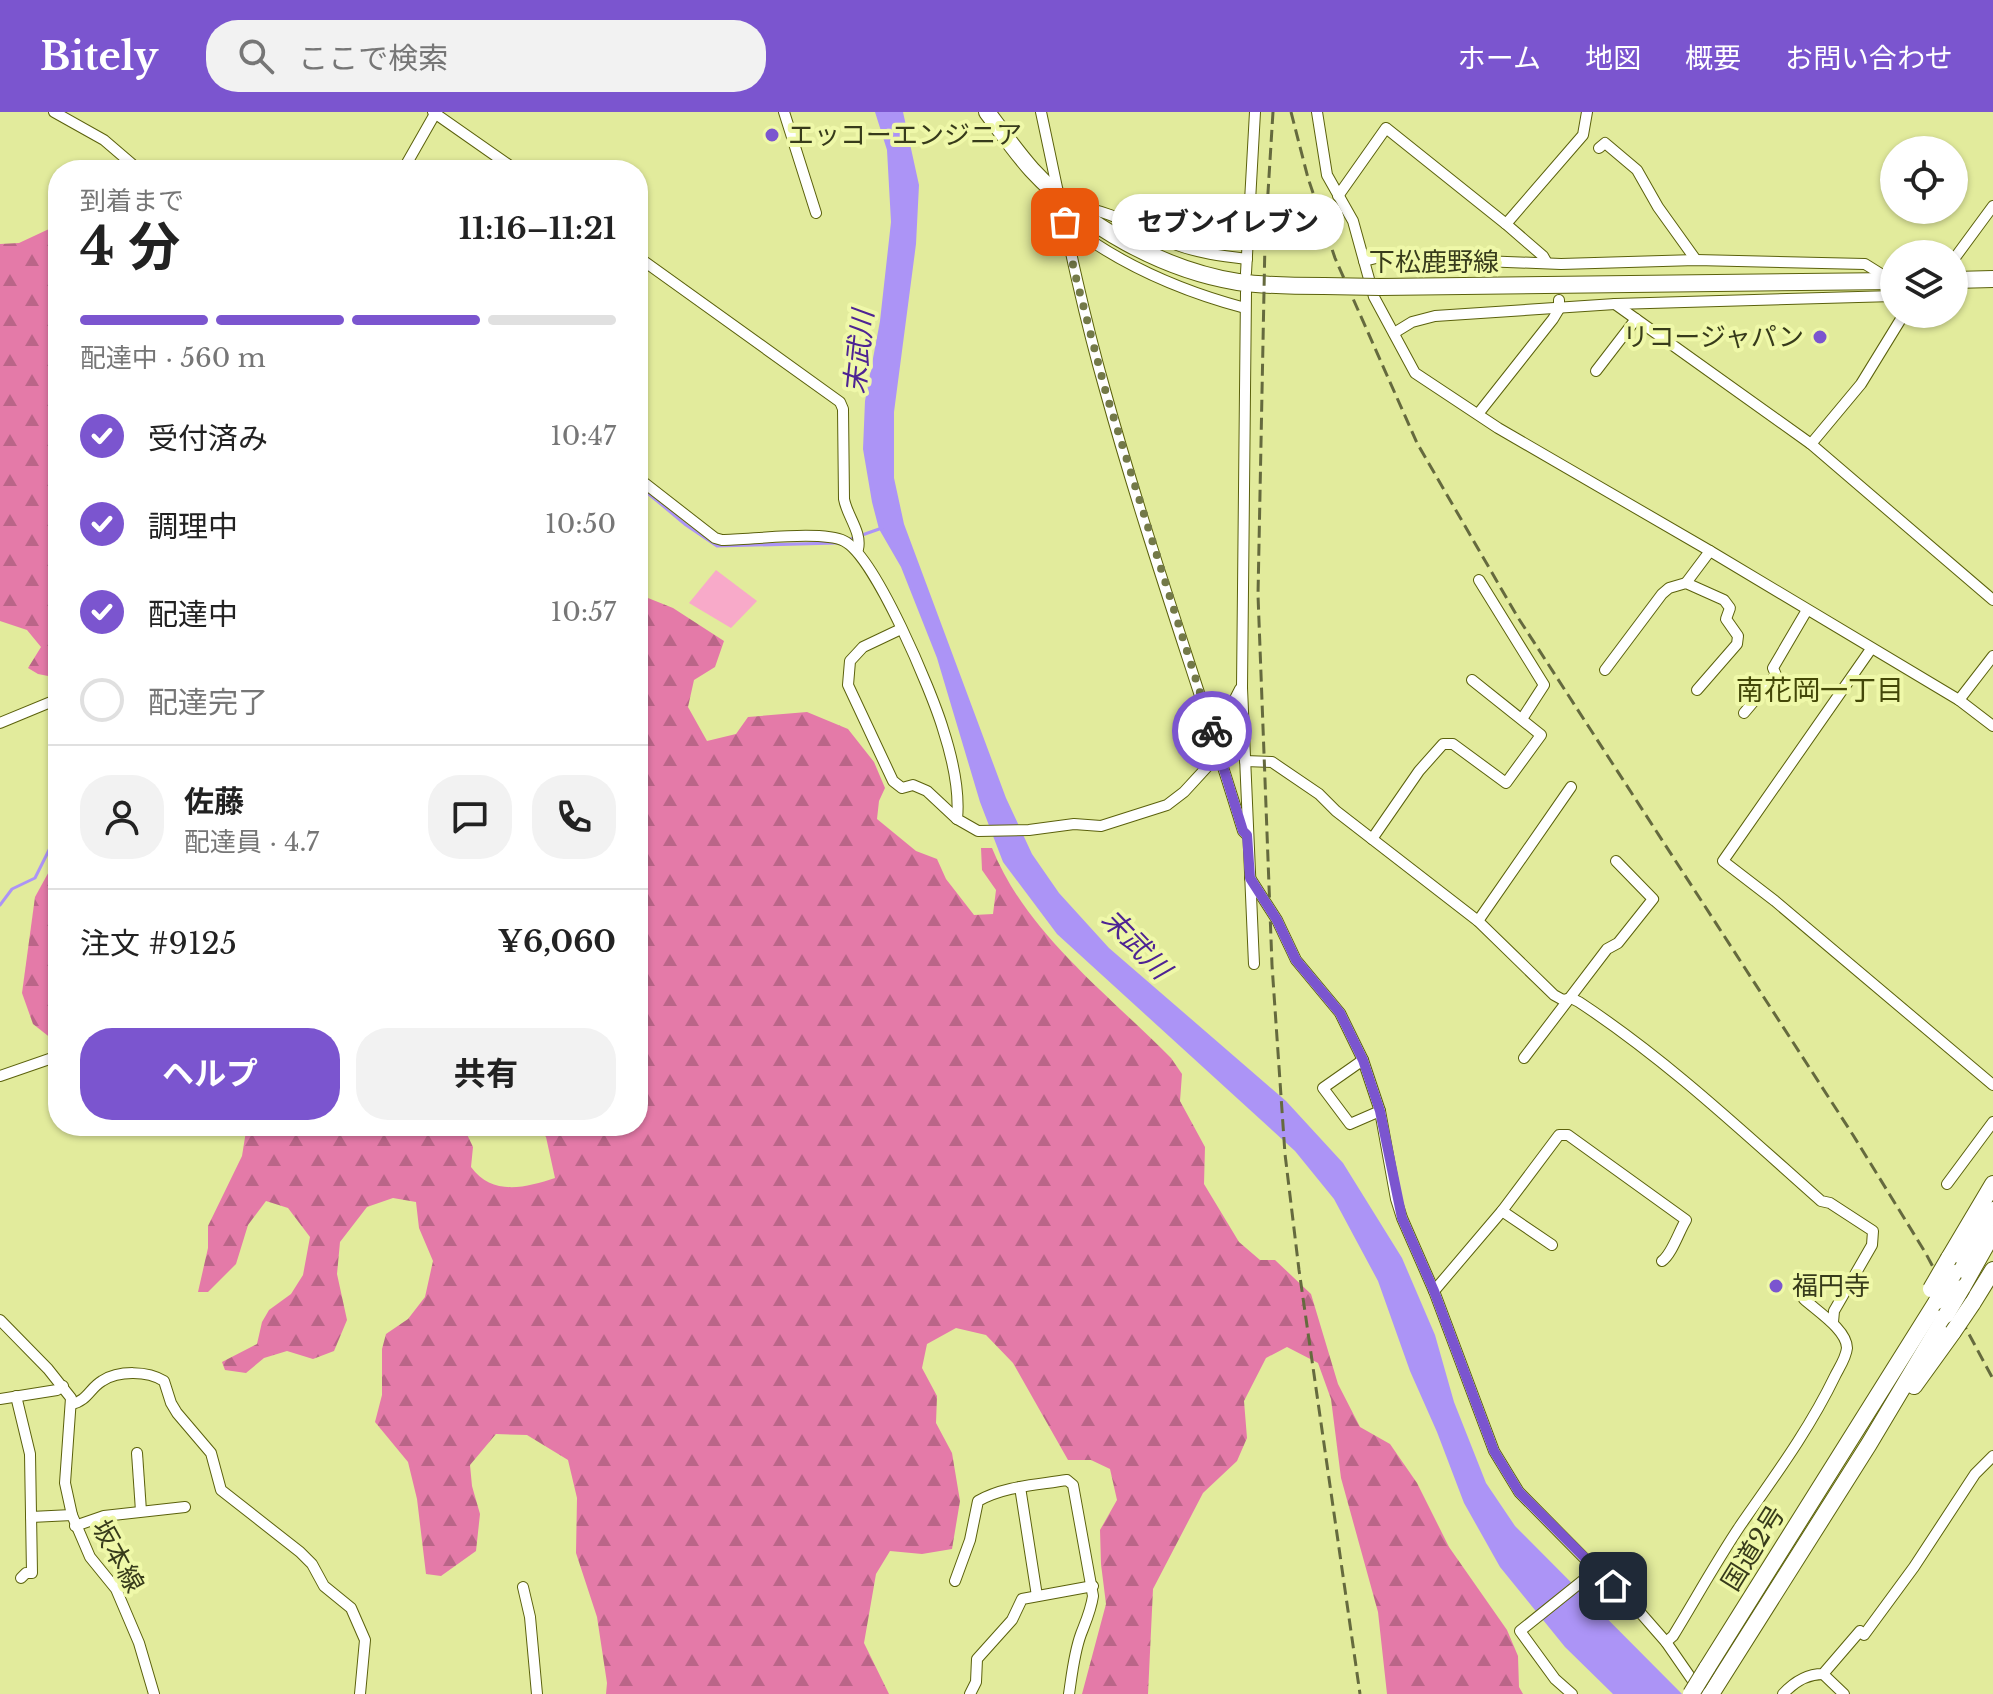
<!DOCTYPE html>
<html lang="ja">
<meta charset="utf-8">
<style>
:root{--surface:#fff;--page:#f2f2f2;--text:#222;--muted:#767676;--line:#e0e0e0;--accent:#7b55cf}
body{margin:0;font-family:"Libre Baskerville","Noto Sans JP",serif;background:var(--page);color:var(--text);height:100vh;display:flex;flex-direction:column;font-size:30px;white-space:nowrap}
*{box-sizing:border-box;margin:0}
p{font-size:26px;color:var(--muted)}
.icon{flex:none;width:44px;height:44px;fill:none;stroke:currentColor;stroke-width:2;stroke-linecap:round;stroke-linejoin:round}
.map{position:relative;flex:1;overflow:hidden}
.side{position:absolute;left:48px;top:48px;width:600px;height:976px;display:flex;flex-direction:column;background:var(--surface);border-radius:32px;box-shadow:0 2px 6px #0004}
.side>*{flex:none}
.tools{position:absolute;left:1880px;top:24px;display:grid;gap:16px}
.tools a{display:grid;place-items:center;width:88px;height:88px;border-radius:50%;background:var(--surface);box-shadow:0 2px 6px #0004;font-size:40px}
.pin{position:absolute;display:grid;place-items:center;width:68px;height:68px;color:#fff;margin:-34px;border-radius:16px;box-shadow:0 4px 12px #0006}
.courier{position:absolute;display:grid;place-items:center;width:80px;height:80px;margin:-40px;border:6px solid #7b55cf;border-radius:50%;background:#fff;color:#222;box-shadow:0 2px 10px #0007}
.bubble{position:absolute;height:56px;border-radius:28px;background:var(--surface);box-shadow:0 2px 6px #0004;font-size:26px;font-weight:700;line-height:56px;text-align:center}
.headline em{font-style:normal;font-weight:700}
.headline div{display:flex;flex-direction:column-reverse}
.headline{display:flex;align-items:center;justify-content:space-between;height:136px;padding:0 32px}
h1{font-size:52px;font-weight:700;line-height:60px}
.bar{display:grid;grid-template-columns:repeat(4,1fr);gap:12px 8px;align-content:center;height:96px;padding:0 32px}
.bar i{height:10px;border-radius:6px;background:var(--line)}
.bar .current{background:var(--accent)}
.bar p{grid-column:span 4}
.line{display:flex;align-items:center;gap:20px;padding:0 32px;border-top:2px solid var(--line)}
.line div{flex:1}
.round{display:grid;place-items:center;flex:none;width:84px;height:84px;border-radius:32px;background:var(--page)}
ol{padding:0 32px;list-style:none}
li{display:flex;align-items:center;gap:24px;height:88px}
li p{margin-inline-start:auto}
li .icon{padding:8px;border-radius:50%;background:var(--accent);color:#fff;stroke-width:4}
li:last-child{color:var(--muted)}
li i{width:44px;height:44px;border:4px solid var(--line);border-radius:50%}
.action{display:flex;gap:16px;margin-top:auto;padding:16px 32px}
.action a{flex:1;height:92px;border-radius:32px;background:var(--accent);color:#fff;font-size:32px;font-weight:700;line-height:92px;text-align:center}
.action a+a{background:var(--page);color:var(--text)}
header{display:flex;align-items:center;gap:48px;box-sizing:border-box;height:112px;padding:0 40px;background:var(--accent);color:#fff}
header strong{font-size:38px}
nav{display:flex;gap:44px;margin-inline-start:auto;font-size:28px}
.search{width:560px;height:72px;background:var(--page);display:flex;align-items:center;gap:20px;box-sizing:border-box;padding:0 28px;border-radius:32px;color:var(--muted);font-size:30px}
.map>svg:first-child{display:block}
.forest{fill:url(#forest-firs)}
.park{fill:#f8aac9}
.water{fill:#ac94f6}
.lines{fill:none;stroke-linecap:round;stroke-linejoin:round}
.stream{stroke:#ac94f6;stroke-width:3}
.minor-casing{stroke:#5b610c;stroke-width:12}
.primary-casing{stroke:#5b610c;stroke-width:18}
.trunk-casing{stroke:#5b610c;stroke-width:18}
.minor{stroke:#fff;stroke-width:10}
.primary{stroke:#fff;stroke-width:16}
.trunk{stroke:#fff;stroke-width:16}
.rail{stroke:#656a3e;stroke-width:3;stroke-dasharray:12 6;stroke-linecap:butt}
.primary-bridge-casing{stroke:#5b610c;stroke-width:18;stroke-linecap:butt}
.trunk-bridge-casing{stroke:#5b610c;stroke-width:18;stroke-linecap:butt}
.primary-bridge{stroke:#fff;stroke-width:16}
.trunk-bridge{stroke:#fff;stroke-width:16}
.done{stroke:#737948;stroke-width:8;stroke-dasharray:0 14.4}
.route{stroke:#7b55cf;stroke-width:10}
.poi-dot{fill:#7b55cf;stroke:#eff8a9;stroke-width:3}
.labels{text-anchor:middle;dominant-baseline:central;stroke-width:8;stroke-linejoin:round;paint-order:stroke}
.poi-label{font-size:26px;fill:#373b1b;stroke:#eff8a9;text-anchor:start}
.street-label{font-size:26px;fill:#373b1b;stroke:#eff8a9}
.water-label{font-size:28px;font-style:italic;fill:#4d2393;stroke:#eff8a9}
.neighbourhood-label{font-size:28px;fill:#434708;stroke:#eff8a9}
</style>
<header>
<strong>Bitely</strong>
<div class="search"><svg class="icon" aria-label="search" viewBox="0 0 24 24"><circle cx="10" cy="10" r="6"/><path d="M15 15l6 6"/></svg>ここで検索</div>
<nav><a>ホーム</a><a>地図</a><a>概要</a><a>お問い合わせ</a></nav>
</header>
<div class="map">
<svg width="1993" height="1582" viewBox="0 0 1993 1582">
<defs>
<pattern id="forest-firs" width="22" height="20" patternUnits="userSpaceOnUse" patternTransform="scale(2)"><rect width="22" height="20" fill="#e47aa8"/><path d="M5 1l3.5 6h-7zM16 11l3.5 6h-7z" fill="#ba6588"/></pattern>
</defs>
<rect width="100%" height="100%" fill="#e2eb9c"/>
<g class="forest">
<path d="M 49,117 L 58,123 L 58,566 L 38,562 L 28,556 L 41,535 L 27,518 L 0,509 L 0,132 L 19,131 Z"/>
<path d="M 638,482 L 673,496 L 724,529 L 715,555 L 694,568 L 688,595 L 707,629 L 736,622 L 748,605 L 807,600 L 848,617 L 874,650 L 885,676 L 879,689 L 877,707 L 916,739 L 937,747 L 946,767 L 974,803 L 993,802 L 996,778 L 982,758 L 981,736 L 992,736 C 1026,821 1108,882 1171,946 L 1182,962 L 1180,989 L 1205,1035 L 1204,1072 L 1239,1130 L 1260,1148 L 1275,1148 L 1311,1182 L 1338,1272 L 1360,1315 L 1390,1332 L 1417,1371 L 1449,1435 L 1507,1518 L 1518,1544 L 1519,1575 L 1523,1582 L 1387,1582 L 1378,1500 L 1341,1366 L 1331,1287 L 1318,1251 L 1287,1235 L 1266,1246 L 1244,1289 L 1247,1326 L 1237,1349 L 1203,1381 L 1153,1477 L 1148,1582 L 1082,1582 L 1106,1492 L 1101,1452 L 1100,1418 L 1117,1388 L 1110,1357 L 1091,1348 L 1068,1348 L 1013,1251 L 986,1223 L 956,1216 L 927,1232 L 922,1256 L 937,1284 L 936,1311 L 952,1341 L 960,1389 L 952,1437 L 922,1442 L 890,1439 L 876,1462 L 864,1531 L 889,1582 L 606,1582 L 607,1571 L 597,1505 L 576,1441 L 577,1386 L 568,1348 L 527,1323 L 496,1322 L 470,1353 L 472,1374 L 480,1402 L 476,1439 L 441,1464 L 426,1462 L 417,1387 L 408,1350 L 375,1310 L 382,1283 L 382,1237 L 386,1222 L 408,1207 L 425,1185 L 433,1149 L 419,1116 L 416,1090 L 393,1086 L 367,1095 L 340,1130 L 337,1162 L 347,1208 L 334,1239 L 313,1247 L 287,1239 L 264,1246 L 246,1261 L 225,1258 L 222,1250 L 257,1232 L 262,1210 L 269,1198 L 291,1182 L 303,1163 L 310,1125 L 288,1096 L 266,1089 L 248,1113 L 236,1152 L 208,1180 L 198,1180 L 208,1136 L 208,1114 L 242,1044 L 246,1019 L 245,1014 L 376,1014 L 389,1018 L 404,1014 L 463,1014 L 473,1035 L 471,1055 C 492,1084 525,1076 555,1066 L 546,1025 L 537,1014 L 638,1014 Z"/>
<path d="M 58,743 L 58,923 L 52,927 L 33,912 L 22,881 L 35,785 Z"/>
</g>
<path class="park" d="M 716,458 L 757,489 L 731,516 L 689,491 Z"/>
<path class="water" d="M 875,0 L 903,0 L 919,73 L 916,132 L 894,300 L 894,366 L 904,412 L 1006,686 L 1032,742 L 1059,781 L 1109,836 L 1286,989 L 1343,1051 L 1402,1146 L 1435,1223 L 1454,1290 L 1486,1371 L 1515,1414 L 1682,1582 L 1613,1582 L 1565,1535 L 1500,1455 L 1464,1391 L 1437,1320 L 1410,1259 L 1378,1169 L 1334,1087 L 1295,1039 L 1057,822 L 1003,750 L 980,690 L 937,546 L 901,455 L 879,417 L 872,390 L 863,337 L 865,289 L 880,209 L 891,110 L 887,38 Z"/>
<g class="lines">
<g class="stream">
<path d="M 638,373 L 686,413 L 717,434 L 837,431"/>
<path d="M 848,428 L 882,416"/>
<path d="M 0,793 L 12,777 L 35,766 L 58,720"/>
</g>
<defs>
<g id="minor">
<path d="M 54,0 L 104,28 L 139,58"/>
<path d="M 433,0 L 516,58"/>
<path d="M 784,0 L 816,101"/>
<path d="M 1041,0 C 1061,93 1079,187 1105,278 C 1146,427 1198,572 1243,719 L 1247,723"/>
<path d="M 1317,0 L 1327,63 L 1353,109 L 1374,185 L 1415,261 L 1498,316 L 1710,439 L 1959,588 L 1993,614"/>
<path d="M 1599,36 L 1605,31 L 1637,58 L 1658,95 L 1696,148"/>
<path d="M 403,58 L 436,0"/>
<path d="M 1338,84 L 1386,16 L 1506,112 L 1543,144 L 1547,151"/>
<path d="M 1076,95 C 1113,98 1140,119 1174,132 C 1198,141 1222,144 1247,147"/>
<path d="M 1065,110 C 1117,151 1181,179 1245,196"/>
<path d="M 1506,112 L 1583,23 L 1587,0"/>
<path d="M 638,145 L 840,290 L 843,297 L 844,387 C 847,404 862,420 858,437"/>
<path d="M 1954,147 L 1993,94"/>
<path d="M 1364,149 L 1380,145 L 1561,152 L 1696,148 L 1865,152 L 1889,167"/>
<path d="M 1246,161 L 1255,0"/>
<path d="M 1246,180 L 1242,576 L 1254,852"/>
<path d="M 1615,192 L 1811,332 L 1993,488"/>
<path d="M 1394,221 L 1412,210 L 1435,204 L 1615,192 L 1894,184"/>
<path d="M 1596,259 L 1636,207"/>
<path d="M 1478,302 L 1553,207 L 1559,197 L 1559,188"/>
<path d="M 1811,332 L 1861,272 L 1904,202"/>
<path d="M 638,366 L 715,426 L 722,428 C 750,428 822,418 844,429 C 875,444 932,580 943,617 C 952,645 960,678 957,707 L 978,719 L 1029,718 L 1074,712 L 1101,714 L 1167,693 L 1184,680 L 1219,642"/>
<path d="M 1479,468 L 1544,573 L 1522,607"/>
<path d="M 1686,471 L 1710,439"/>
<path d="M 901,517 L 863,535 L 850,549 L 848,573 L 893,669 L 902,676 L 913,673 L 927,679 L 957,707"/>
<path d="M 1871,537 L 1723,749 L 1775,789 L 1993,973"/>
<path d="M 1605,558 L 1662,482 L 1669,476 L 1686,471 L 1724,488 L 1730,496 L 1726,507 L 1738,524 L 1737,532 L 1697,578"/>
<path d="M 1959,588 L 1993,544"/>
<path d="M 1744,601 L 1776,563 L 1773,556 L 1807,498"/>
<path d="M 0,611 L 58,587"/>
<path d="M 1213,623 L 1218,620 L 1240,577 L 1242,576"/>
<path d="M 1245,649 L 1272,650 L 1319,682 L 1336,699 L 1478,809 L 1554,883 L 1563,888 L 1571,886 L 1579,890 C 1667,948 1742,1019 1821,1089 L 1830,1091 L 1873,1119 L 1872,1133 L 1834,1199 L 1833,1210"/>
<path d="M 1372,727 L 1419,659 L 1443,632 L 1453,632 L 1506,671 L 1541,623 L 1472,568"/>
<path d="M 1250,766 L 1277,808 L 1296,848 L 1340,901 L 1363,948 L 1380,999 L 1396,1087 L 1402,1106 L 1434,1179 L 1494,1339 L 1519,1380 L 1596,1458 L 1631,1490 L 1666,1530 L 1702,1582"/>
<path d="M 1478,809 L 1571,675"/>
<path d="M 1524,946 L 1607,837 L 1618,831 L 1653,787 L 1616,749"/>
<path d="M 1363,948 L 1323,976 L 1350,1012 L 1380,999"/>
<path d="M 0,964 L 58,944"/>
<path d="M 1947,1072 L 1993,1010"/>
<path d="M 1502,1099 L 1552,1133"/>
<path d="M 1434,1179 L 1502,1099 L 1559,1023 L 1568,1023 L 1686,1108 C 1679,1119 1672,1142 1662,1149"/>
<path d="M 0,1208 L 48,1257 L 71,1286 L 65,1371 L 72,1403 L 90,1445 L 116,1477 L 139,1531 L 154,1582"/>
<path d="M 16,1284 L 30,1342 L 32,1461 L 26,1461 L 21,1466"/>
<path d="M 0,1287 L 57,1278 L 63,1274"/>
<path d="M 72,1292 C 87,1289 90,1276 102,1269 C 119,1258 148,1259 164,1269 L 171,1291 L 177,1301 L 211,1341 L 221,1378 L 300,1440 L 312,1452 L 324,1474 L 351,1496 L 365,1528 L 360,1582"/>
<path d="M 137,1341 L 141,1399"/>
<path d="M 1020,1375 L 1037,1484"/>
<path d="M 31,1405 L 72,1403"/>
<path d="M 75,1414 L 104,1404 L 185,1395"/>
<path d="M 955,1469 L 970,1428 L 978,1389 C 1004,1374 1037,1373 1067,1368 L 1073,1373 L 1093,1484 C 1091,1498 1086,1509 1081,1522 C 1074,1541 1072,1562 1069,1582"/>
<path d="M 523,1475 L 530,1505 L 537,1582"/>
<path d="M 1666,1530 L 1673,1524 C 1695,1488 1716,1450 1740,1414 C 1774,1365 1809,1318 1835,1264 C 1839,1256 1846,1246 1847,1236 C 1847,1218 1817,1199 1804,1187"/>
<path d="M 1823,1562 L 1844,1582"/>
<path d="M 970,1582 L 976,1570 L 977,1547 L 1012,1508 L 1022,1487 L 1093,1474"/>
<path d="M 1572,1582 L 1555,1567 L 1520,1519 L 1596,1458"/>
<path d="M 1783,1582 C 1794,1570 1807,1562 1823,1562 L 1860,1519 L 1864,1523 L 1914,1455 L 1975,1362 L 1993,1344"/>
</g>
<g id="primary">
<path d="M 987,0 C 1002,20 1016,40 1032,58 C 1084,114 1163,158 1238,170 C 1266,174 1295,174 1324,174"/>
<path d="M 1954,168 L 1993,167"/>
<path d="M 1380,175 L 1894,169"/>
</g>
<g id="trunk">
<path d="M 1949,1146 L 1993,1072"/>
<path d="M 1954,1161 L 1993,1098"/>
<path d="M 1962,1176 L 1993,1121"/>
<path d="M 1972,1192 L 1993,1158"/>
<path d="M 1914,1274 L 1953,1220"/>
<path d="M 1707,1556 L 1937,1189"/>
<path d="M 1711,1582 L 1869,1332 L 1946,1203"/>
</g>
</defs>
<use href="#minor" class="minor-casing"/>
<use href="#primary" class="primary-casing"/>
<use href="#trunk" class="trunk-casing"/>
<use href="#minor" class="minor"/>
<use href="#primary" class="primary"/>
<use href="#trunk" class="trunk"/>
<g class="rail">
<path d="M 1273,0 L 1265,129 L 1258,483 L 1272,853 L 1285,1042 L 1299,1158 L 1360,1582"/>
<path d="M 1291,0 L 1308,66 L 1335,146 L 1417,331 L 1517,504 L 1853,1023 L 1925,1140 L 1993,1267"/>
</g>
<defs>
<path id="primary-bridge" d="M 1324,174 L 1380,175"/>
<g id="trunk-bridge">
<path d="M 1931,1177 L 1949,1146"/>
<path d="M 1937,1189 L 1954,1161"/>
<path d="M 1946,1203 L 1962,1176"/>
<path d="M 1953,1220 L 1972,1192"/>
<path d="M 1691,1582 L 1707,1556"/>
</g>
</defs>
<use href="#primary-bridge" class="primary-bridge-casing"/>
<use href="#trunk-bridge" class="trunk-bridge-casing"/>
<use href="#primary-bridge" class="primary-bridge"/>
<use href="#trunk-bridge" class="trunk-bridge"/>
</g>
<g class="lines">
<path class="done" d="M 1065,110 L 1074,158 L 1106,281 L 1212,619"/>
<path class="route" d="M 1212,619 L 1243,719 L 1247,723 L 1250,766 L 1277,808 L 1296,848 L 1340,901 L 1363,948 L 1380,999 L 1402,1106 L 1434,1179 L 1494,1339 L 1519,1380 L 1613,1474"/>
</g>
<g class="poi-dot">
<circle cx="772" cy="23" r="8"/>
<circle cx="1820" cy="225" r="8"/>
<circle cx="1776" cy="1174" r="8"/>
</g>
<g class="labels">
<g class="poi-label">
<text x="788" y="23">エッコーエンジニア</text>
<text x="1804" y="225" text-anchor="end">リコージャパン</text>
<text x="1792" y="1174">福円寺</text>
</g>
<g class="street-label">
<text x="1434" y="150">下松鹿野線</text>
<text transform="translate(1753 1436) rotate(-58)">国道2号</text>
<text transform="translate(118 1444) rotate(61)">坂本線</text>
</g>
<g class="water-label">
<text transform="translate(859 240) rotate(-84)">末武川</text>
<text transform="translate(1136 832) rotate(46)">末武川</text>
</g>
<g class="neighbourhood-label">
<text x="1820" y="578">南花岡一丁目</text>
</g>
</g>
</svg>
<div class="tools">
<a><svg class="icon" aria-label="locate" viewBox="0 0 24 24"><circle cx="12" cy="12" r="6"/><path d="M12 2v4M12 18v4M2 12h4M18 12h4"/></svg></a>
<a><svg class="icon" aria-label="layers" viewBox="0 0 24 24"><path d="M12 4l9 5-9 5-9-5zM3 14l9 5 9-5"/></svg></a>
</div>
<div class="pin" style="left:1065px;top:110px;background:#ea580c"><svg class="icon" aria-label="bag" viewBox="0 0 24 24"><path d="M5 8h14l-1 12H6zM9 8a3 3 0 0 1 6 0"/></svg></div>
<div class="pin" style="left:1613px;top:1474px;background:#1f2937"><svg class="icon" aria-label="home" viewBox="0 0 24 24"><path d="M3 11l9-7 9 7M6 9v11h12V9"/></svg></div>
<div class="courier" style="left:1212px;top:619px"><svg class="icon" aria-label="bike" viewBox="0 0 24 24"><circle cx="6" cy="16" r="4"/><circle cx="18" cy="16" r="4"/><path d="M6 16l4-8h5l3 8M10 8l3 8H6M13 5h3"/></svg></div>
<div class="bubble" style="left:1112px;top:82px;width:232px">セブンイレブン</div>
<section class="side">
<div class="headline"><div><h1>4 分</h1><p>到着まで</p></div><em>11:16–11:21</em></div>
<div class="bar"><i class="current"></i><i class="current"></i><i class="current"></i><i></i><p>配達中 · 560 m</p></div>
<ol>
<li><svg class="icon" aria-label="check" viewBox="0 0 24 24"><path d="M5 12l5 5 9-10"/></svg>受付済み<p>10:47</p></li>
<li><svg class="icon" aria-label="check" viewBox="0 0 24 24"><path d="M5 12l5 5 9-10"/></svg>調理中<p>10:50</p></li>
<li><svg class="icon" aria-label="check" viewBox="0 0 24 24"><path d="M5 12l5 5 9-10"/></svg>配達中<p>10:57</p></li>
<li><i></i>配達完了</li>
</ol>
<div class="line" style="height:144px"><a class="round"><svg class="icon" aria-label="person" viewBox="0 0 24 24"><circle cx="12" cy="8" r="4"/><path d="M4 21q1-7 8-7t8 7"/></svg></a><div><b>佐藤</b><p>配達員 · 4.7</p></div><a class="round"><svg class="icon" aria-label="chat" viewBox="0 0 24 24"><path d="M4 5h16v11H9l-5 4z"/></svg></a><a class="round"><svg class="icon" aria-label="phone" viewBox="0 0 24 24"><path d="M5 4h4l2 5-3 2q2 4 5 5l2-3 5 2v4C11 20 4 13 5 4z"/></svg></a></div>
<div class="line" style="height:104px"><div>注文 #9125</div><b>¥6,060</b></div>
<div class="action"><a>ヘルプ</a><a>共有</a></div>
</section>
</div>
